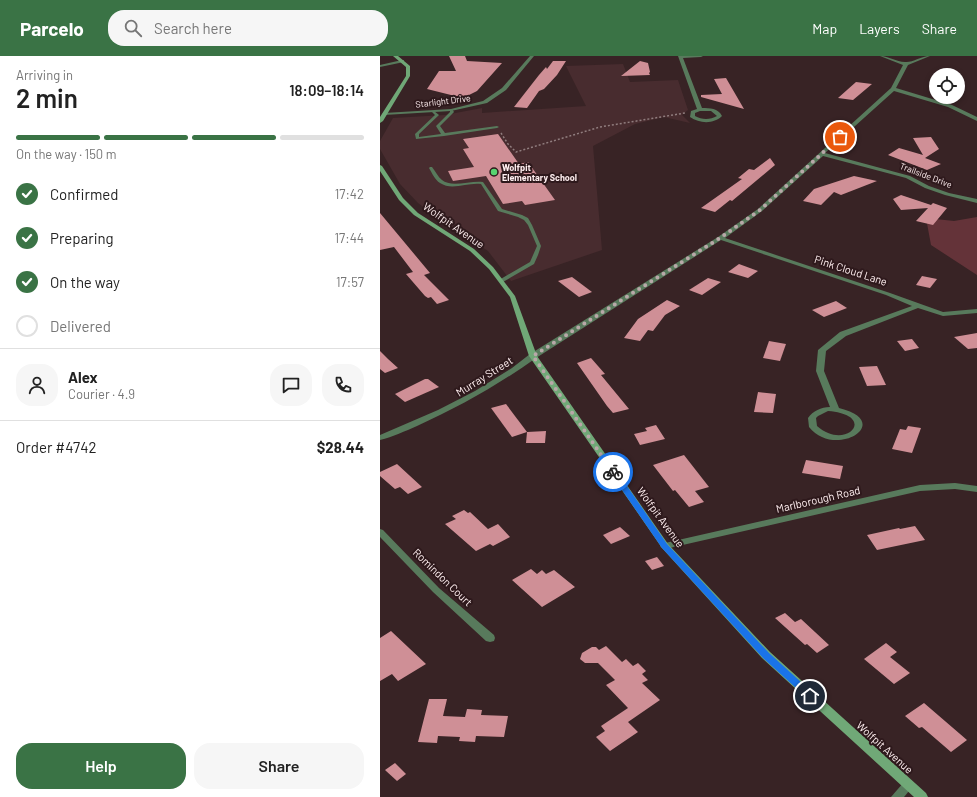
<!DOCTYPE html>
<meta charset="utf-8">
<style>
:root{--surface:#fff;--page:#f6f6f6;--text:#222;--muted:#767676;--line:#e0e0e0;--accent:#3a7345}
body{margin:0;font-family:Barlow,sans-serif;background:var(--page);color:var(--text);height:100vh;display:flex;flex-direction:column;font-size:15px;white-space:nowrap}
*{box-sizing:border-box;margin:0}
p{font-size:13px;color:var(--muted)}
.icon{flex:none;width:22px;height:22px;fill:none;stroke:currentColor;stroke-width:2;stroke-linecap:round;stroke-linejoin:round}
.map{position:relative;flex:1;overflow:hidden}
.side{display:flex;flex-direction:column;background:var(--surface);width:380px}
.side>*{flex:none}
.tools{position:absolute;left:549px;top:12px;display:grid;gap:8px}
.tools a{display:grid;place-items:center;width:36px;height:36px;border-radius:50%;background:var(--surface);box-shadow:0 2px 6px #0003;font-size:20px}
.pin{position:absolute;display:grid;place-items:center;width:34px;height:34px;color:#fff;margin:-17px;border:2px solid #fff;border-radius:50%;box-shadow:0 1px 4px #0007}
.courier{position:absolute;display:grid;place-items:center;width:40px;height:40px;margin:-20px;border:3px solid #1a73e8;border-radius:50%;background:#fff;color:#222;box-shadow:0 1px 5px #0007}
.head em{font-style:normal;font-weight:600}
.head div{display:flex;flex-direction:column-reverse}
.head{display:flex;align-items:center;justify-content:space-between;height:68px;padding:0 16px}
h1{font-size:26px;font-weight:600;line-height:30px}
.bar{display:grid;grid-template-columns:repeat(4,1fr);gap:6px 4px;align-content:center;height:48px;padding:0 16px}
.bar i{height:5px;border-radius:3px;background:var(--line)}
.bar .active{background:var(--accent)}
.bar p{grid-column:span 4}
.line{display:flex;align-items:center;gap:10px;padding:0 16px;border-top:1px solid var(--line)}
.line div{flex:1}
.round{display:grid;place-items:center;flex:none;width:42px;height:42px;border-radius:16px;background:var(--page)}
ol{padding:0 16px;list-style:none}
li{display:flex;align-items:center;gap:12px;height:44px}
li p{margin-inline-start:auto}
li .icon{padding:4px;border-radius:50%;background:var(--accent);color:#fff;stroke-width:4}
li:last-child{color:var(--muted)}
li i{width:22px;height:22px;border:2px solid var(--line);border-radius:50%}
.button{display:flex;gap:8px;margin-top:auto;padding:8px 16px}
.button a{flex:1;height:46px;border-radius:16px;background:var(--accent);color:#fff;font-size:16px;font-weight:600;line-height:46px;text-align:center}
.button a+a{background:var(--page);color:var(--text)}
header{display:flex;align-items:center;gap:24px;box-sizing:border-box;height:56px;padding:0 20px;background:var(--accent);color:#fff}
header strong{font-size:19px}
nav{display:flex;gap:22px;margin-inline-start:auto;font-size:14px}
.search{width:280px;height:36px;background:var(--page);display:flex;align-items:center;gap:10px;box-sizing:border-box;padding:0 14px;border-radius:16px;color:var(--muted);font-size:15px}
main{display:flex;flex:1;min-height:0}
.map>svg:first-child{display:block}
.built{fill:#482c2f}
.green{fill:#643339}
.building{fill:#cf8f96}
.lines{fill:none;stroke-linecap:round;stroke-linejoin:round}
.path{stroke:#907d7e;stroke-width:1.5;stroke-dasharray:2 2;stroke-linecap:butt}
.lane{fill:#587a5c;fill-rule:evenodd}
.street{fill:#587a5c;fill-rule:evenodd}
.secondary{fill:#70a877;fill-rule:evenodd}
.route{fill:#1a73e8}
.done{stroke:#b9a8a9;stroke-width:4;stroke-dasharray:0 7.2}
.poi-dot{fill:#57d570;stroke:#2e191c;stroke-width:1.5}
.labels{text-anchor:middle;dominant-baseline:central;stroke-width:4;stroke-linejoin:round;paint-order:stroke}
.far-street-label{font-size:9px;fill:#ffeff0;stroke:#2e191c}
.far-poi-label{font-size:9px;font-weight:bold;fill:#ffeff0;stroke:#2e191c;text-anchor:start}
.street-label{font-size:11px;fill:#ffeff0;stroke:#2e191c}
</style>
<header>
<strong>Parcelo</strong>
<div class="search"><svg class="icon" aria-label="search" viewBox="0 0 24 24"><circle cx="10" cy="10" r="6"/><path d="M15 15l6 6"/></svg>Search here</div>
<nav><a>Map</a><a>Layers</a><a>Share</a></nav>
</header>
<main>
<section class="side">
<div class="head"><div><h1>2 min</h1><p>Arriving in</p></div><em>18:09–18:14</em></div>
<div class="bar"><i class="active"></i><i class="active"></i><i class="active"></i><i></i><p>On the way · 150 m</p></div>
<ol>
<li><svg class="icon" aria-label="check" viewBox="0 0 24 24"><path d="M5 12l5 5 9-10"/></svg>Confirmed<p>17:42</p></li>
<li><svg class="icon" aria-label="check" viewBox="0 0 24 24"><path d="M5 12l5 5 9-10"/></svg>Preparing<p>17:44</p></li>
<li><svg class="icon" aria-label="check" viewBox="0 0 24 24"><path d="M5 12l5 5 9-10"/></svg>On the way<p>17:57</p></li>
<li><i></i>Delivered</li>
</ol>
<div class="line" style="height:72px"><a class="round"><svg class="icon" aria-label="person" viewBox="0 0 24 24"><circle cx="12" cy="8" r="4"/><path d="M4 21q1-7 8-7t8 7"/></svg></a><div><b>Alex</b><p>Courier · 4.9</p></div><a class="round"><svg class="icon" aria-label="chat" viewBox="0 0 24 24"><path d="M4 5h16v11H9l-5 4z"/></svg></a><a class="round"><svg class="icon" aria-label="phone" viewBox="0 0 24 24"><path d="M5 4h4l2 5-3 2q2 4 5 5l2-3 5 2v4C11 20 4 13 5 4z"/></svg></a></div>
<div class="line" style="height:52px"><div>Order #4742</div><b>$28.44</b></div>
<div class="button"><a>Help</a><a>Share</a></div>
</section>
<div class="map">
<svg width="597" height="741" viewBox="0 0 597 741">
<rect width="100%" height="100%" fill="#382325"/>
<path class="built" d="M 243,8 L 250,26 L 298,24 L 308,54 L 302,59 L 310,67 L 284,61 L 255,68 L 213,90 L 222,194 L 131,225 L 108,195 L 62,165 L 38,147 L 20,128 L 0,93 L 0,85 L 13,62 L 65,59 L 102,52 L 102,57 L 206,50 L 186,10 Z"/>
<path class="green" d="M 597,161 L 597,219 L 551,189 L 546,162 L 574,165 Z"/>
<g class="building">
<path d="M 69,0 L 85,0 L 87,5 L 122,7 L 97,35 L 83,42 L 47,33 L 59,15 L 76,15 Z"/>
<path d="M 173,5 L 186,5 L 177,19 L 164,33 L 159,35 L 147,52 L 134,51 L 159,19 L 166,11 L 167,13 Z"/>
<path d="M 260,5 L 268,7 L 270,16 L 269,17 L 270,19 L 241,20 Z"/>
<path d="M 346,22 L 364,53 L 321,41 L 321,39 L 342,38 L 334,23 Z"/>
<path d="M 476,26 L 492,28 L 473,44 L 458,42 Z"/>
<path d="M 118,78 L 139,108 L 148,106 L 175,144 L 145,149 L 142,145 L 123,148 L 106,120 L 73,125 L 68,115 L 94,111 L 83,93 L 89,92 L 83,83 Z"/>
<path d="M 551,81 L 559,93 L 545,102 L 561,108 L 547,114 L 508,99 L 519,92 L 543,99 L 533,82 Z"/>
<path d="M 390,102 L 395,109 L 352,145 L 350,144 L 335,156 L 321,152 L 362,123 L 358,122 L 369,113 L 374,114 Z"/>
<path d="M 474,120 L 497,125 L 461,139 L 454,136 L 441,149 L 423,145 L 434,133 Z"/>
<path d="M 521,139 L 551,149 L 553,147 L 567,152 L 553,169 L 536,165 L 548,152 L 521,154 L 513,143 Z"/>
<path d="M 0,157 L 50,217 L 44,219 L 69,244 L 57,248 L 51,241 L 48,242 L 45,240 L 26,218 L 33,216 L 14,191 L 0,194 Z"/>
<path d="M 359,208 L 378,215 L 368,222 L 348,216 Z"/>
<path d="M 542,220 L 557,223 L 550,232 L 536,229 Z"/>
<path d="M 192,221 L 212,236 L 199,241 L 178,225 Z"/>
<path d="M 328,222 L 341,226 L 322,239 L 309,234 Z"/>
<path d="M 287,244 L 300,250 L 285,259 L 273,275 L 268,274 L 260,285 L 244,282 L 258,263 Z"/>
<path d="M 456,245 L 467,252 L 444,261 L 432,254 Z"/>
<path d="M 597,277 L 597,292 L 588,293 L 574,281 Z"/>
<path d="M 532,283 L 539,292 L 525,295 L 517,285 Z"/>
<path d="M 389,285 L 406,288 L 400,305 L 383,302 Z"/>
<path d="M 0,295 L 8,303 L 18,312 L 5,317 L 0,313 Z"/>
<path d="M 211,302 L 225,318 L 221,319 L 249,353 L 233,357 L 227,350 L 197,307 Z"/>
<path d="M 497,310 L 506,329 L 487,330 L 479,311 Z"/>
<path d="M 45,323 L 48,323 L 59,331 L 25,346 L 15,338 Z"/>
<path d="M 378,336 L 396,338 L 393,357 L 374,356 Z"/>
<path d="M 126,348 L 147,376 L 132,381 L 111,352 Z"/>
<path d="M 276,369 L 285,383 L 260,389 L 254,378 L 267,375 L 265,372 Z"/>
<path d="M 528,370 L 541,372 L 532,397 L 512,393 L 520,373 L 526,374 Z"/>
<path d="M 166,375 L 165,387 L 146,387 L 147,376 Z"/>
<path d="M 304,399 L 329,431 L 315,435 L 324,446 L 309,451 L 295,434 L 293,435 L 273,409 Z"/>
<path d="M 426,404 L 463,410 L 460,423 L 422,417 Z"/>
<path d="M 17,408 L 42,431 L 28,438 L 20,431 L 15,433 L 0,420 L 0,416 Z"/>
<path d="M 84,454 L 88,457 L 90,456 L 108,473 L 118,468 L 130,481 L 113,490 L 110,488 L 96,495 L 65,468 L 76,463 L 72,460 Z"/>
<path d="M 535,470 L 545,484 L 497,494 L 487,479 L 519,472 L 520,473 Z"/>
<path d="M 240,471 L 250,480 L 231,488 L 223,479 Z"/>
<path d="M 277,501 L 284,510 L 272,514 L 265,505 Z"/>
<path d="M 151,513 L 157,518 L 162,514 L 166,518 L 174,514 L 195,531 L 162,551 L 132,524 Z"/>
<path d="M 405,557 L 415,566 L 421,563 L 449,589 L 437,597 L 427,588 L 425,589 L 395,562 Z"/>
<path d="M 11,575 L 46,608 L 18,625 L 12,618 L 0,625 L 0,582 Z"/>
<path d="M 506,587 L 517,596 L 510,601 L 530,617 L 514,628 L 484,603 Z"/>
<path d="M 226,590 L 242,606 L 246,603 L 253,610 L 258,607 L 266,615 L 262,618 L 268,624 L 262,627 L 280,644 L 248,666 L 258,676 L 230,695 L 216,681 L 225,675 L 221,670 L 248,652 L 226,629 L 235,624 L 218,607 L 205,607 L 200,603 L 202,597 L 212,591 L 216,591 L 219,594 Z"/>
<path d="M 49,643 L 67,643 L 63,660 L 85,661 L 87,653 L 102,654 L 101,659 L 128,660 L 124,681 L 96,680 L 95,686 L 79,685 L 80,681 L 58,680 L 57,687 L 38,686 Z"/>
<path d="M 544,647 L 587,684 L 571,696 L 542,671 L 539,672 L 525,660 Z"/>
<path d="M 15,707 L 26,718 L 17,725 L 5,714 Z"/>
</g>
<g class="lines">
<path class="path" d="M 121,77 L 128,88 L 136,96 L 220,71 L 305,57"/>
<g class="lane">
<path d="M 70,53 L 72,53 L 74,56 L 60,70 L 65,77 L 117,70 L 119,71 L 117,72 L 64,80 L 36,83 L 35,78 L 55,59 L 52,56 L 54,55 L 59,59 L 39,78 L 39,81 L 61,78 L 56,70 L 70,56 Z"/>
<path d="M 50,111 L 52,111 C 56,116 58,121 62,124 C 71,132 92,124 103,126 L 122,153 L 142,159 L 148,162 L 152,169 L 161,190 L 158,199 L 154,208 L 123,226 L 119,226 L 119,224 L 150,206 L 157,190 L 148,169 L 144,164 L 138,161 L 118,155 L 101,128 C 88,126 72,135 60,127 C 55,124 52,117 49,112 Z"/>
</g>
<g class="street">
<path d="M 150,0 L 154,0 L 126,34 L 107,47 L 71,55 L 4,59 L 2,58 L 4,57 L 71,53 L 103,45 L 122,32 Z"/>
<path d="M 298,0 L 323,0 L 321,1 L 303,2 L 322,52 C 330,52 338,52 342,60 C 334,68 320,68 310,61 L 311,55 L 317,53 ZM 320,55 L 331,55 L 337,60 C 330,64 322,64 315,60 L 315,57 Z"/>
<path d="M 500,0 C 509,0 516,6 525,6 C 532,7 541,0 550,0 L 528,9 L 516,32 L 572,49 L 597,61 L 597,65 L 568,51 L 514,35 L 445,97 L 530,120 L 549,130 L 569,137 L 597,143 L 597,147 L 565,139 L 545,132 L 526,122 L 443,100 L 382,155 L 345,182 L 510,237 L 563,256 L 597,253 L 597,257 L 563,260 L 538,252 L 466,280 L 446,295 L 444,315 L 459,352 C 516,366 455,404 429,371 L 428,362 C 433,355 441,351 450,351 L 436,315 L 438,294 L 460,276 L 532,250 L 506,239 L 341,184 L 156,302 C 118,329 79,351 37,370 C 25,375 13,381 0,384 L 0,379 L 58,354 L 95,335 L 132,312 L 150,298 L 338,181 L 378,153 L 511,32 L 523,9 ZM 448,355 C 499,359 466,396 437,370 L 436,362 L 438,360 Z"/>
<path d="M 22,4 L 24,4 L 24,6 L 0,11 L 0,9 Z"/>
<path d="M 575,427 L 597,430 L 597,436 L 575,433 L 540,435 L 285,493 L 282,492 L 280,490 L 282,488 L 285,487 L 540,429 Z"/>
<path d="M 0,473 L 3,474 L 59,532 L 114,579 L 115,582 L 114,585 L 110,586 L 106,585 L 53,536 L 0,481 Z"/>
<path d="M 528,724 L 532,726 L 534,729 L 524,741 L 511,741 L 524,726 Z"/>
</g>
<g class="secondary">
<path d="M 13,0 L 18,0 L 30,10 L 30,20 L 3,65 L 0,67 L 0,61 L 26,20 L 26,11 Z"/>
<path d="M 0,109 L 2,110 L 23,142 L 38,157 L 94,193 L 113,211 L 135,240 L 157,300 L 288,488 L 390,596 L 546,737 L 548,741 L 534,741 L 382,602 L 282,492 L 149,300 L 130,241 L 109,213 L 90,195 L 34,159 L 19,144 L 0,115 Z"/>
</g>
</g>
<path class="route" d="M 231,414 L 236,414 L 287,488 L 389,597 L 433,637 L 434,640 L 433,642 L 427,642 L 383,602 L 282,492 L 231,418 Z"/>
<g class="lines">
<path class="done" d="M 233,416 L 153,300 L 340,182 L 380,154 L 460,81"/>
</g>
<circle class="poi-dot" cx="114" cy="116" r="4"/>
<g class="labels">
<g class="far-street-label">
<text transform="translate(63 45) rotate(-7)">Starlight Drive</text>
<text transform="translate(546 119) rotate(21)">Trailside Drive</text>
</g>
<g class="far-poi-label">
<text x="122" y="111">Wolfpit<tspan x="122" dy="10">Elementary School</tspan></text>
</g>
<g class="street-label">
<text transform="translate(74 169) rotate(35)">Wolfpit Avenue</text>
<text transform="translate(471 214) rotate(18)">Pink Cloud Lane</text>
<text transform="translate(104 320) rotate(-32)">Murray Street</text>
<text transform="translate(438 443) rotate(-13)">Marlborough Road</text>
<text transform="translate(281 461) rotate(54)">Wolfpit Avenue</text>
<text transform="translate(63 521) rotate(44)">Romindon Court</text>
<text transform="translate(505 691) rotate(42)">Wolfpit Avenue</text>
</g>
</g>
</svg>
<div class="tools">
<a><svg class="icon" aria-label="locate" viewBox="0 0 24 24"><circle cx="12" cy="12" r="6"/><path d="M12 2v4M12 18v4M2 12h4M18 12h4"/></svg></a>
</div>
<div class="pin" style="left:460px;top:81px;background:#ea580c"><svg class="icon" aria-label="bag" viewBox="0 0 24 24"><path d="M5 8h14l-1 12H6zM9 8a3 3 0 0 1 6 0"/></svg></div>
<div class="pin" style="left:430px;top:640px;background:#1f2937"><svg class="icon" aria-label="home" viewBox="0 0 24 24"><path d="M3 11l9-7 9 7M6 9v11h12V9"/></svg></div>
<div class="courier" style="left:233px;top:416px"><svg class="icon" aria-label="bike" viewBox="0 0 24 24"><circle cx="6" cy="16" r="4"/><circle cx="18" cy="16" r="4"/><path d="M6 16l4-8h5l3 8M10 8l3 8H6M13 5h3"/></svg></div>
</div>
</main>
